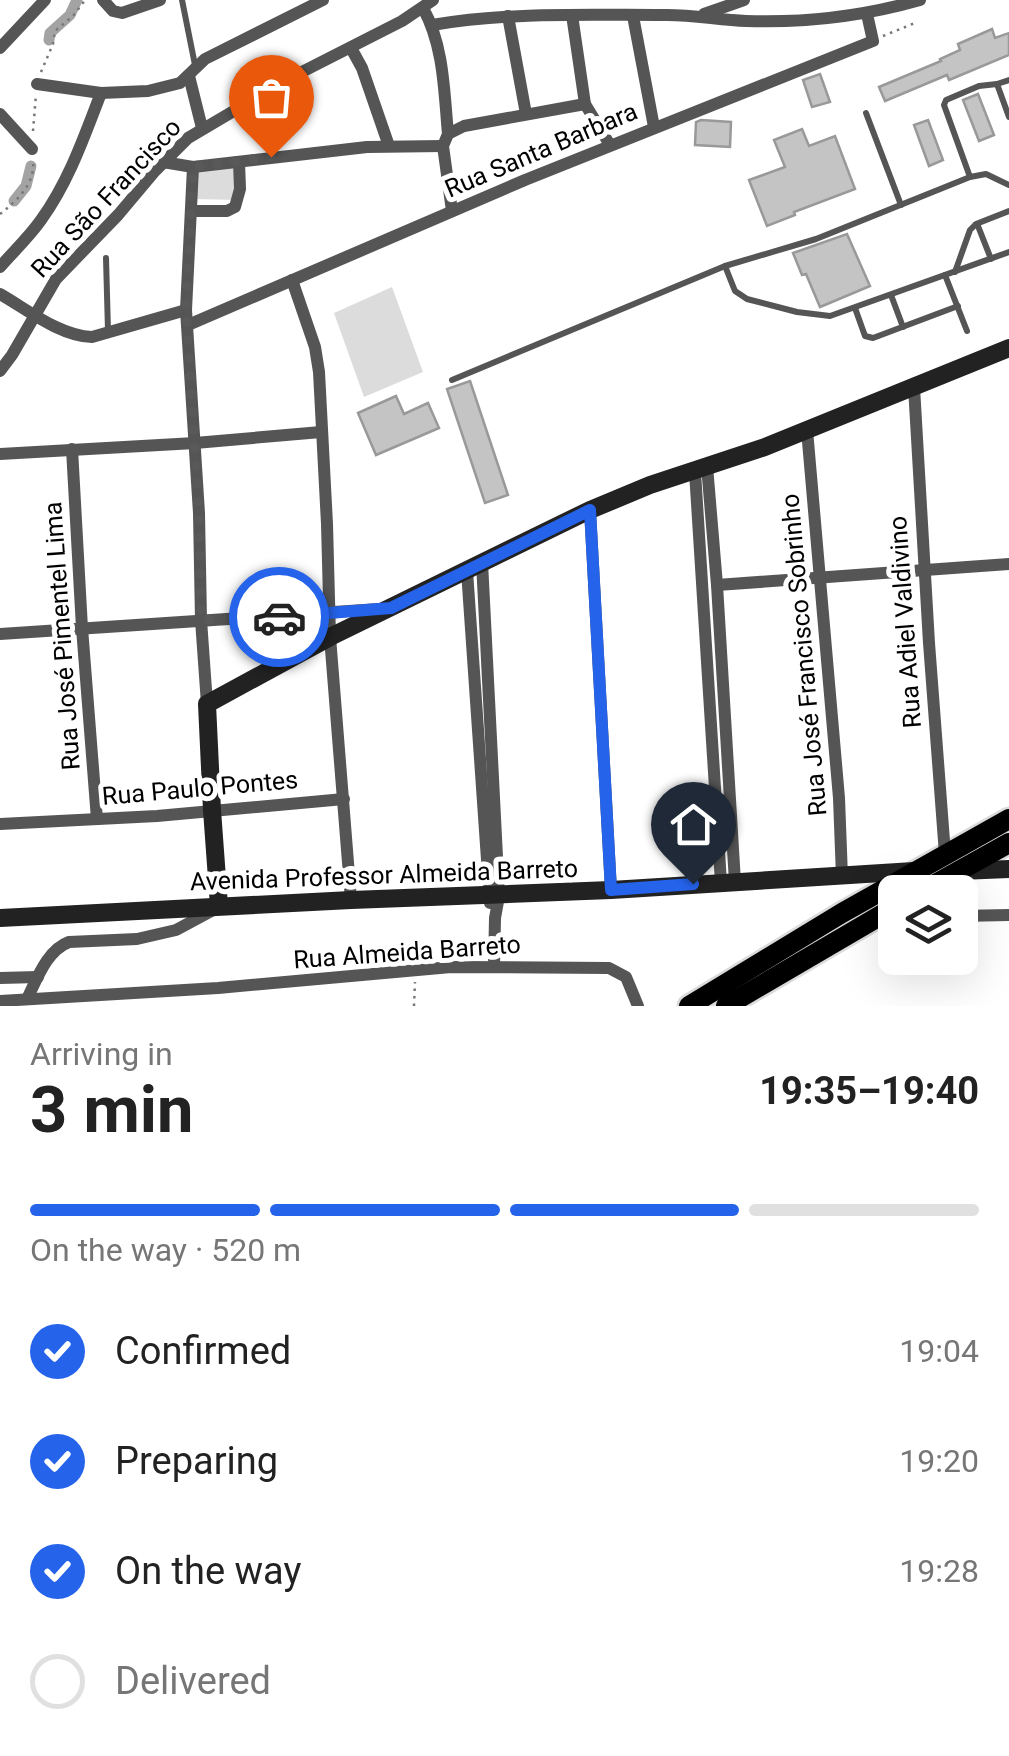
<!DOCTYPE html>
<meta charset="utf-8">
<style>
:root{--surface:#fff;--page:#f2f2f2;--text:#222;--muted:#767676;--line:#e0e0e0;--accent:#2563eb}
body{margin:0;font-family:Roboto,sans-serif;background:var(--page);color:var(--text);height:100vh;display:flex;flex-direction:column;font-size:38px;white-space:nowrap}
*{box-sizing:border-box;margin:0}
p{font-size:32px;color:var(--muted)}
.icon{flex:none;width:55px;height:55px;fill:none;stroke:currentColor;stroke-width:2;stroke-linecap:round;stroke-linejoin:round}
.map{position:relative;height:1006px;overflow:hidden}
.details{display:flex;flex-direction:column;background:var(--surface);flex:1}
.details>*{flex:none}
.buttons{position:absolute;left:878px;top:875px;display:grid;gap:20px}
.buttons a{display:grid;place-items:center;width:100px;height:100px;border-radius:15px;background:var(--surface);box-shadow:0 10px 40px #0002;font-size:50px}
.pin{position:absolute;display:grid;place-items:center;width:85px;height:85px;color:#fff;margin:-102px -42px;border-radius:50% 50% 50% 0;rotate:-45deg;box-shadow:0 0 10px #0007}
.pin .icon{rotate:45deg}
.courier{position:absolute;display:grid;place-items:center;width:100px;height:100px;margin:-50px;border:8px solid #2563eb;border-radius:50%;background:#fff;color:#222;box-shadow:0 2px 12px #0007}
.summary em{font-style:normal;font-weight:700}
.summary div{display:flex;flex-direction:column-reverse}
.summary{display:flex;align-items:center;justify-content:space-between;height:170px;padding:0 30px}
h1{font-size:65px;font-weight:700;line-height:75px}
.bar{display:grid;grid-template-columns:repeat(4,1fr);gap:15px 10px;align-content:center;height:120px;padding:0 30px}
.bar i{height:12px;border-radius:8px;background:var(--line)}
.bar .active{background:var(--accent)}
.bar p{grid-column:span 4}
ol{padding:0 30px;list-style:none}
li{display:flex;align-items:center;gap:30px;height:110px}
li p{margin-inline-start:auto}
li .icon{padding:10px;border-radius:50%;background:var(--accent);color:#fff;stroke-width:4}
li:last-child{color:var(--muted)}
li i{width:55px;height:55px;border:5px solid var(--line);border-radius:50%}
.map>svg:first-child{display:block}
.green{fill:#dcdcdc}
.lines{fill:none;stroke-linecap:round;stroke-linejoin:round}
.canal{stroke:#a3a3a3;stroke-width:11}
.building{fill:#c4c4c4;stroke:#999;stroke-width:2.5}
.primary-casing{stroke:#dbdbdb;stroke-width:25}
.path{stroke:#777;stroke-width:2.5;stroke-dasharray:2.5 5;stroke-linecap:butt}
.lane{stroke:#555;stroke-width:6}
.street{stroke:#555;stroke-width:12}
.secondary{stroke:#222;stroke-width:18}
.primary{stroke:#000;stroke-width:20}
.done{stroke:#595959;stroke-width:10;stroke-dasharray:0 18}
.route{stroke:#2563eb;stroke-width:12}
.labels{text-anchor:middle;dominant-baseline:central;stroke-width:10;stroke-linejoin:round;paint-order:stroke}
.street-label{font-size:25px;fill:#000;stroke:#fff}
</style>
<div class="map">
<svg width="1009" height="1006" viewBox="0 0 1009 1006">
<rect width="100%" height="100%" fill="#fff"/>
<g class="green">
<path d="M 196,160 L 238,161 L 238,200 L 193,199 Z"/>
<path d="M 392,287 L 423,372 L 364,397 L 334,313 Z"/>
</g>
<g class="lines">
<g class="canal">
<path d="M 49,40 L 50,33 L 70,15 L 77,0"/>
<path d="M 14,201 L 26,186 L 31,166"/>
</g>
</g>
<g class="building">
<path d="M 992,29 L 995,38 L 1009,33 L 1009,55 L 949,80 L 947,75 L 885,101 L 879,87 L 941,61 L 940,59 L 960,50 L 958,44 Z"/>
<path d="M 820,74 L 830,102 L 812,107 L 803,80 Z"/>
<path d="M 978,94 L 994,135 L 979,141 L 963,100 Z"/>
<path d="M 701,120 L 731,122 L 730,147 L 695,145 L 696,122 Z"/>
<path d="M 928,120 L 943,160 L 929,166 L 914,125 Z"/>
<path d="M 802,129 L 809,146 L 835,136 L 855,189 L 794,212 L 795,215 L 767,226 L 749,180 L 785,167 L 774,140 Z"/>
<path d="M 847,234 L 870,286 L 820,307 L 806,274 L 802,275 L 793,253 Z"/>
<path d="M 470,381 L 508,495 L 485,503 L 447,389 Z"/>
<path d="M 396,396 L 404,414 L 428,403 L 439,428 L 376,455 L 358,413 Z"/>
</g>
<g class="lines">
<defs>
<g id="primary">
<path d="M 921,892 L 1009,843"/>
<path d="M 689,1006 L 842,913 L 1009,819"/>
<path d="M 726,1006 L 895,907"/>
</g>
</defs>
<use href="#primary" class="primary-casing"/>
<g class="path">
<path d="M 883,36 L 915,23"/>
<path d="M 41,72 L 53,44 L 55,31 L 73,16 L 85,0"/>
<path d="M 33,131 L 36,94"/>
<path d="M 0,214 C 18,200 36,183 33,159"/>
<path d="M 414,1006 L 415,982"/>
</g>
<g class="lane">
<path d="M 182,0 L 195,65"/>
<path d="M 997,84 L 1009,117"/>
<path d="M 866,113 L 901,205"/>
<path d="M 970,177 L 944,105 L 946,100 L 979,86 L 997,84 L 1009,80"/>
<path d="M 976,224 L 1009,211"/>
<path d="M 106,258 L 108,331"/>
<path d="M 725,266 L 735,291 L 747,299 L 797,312 L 830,316 L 1009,252"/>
<path d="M 955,272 L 970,230 L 975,225 L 978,226 L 991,259"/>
<path d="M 945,275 L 967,331"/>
<path d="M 891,295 L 903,327"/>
<path d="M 855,308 L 865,336 L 873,338 L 958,306"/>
<path d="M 452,380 L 725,266 L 816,239 L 970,177 L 986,174 L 1009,185"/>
</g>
<g class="street">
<path d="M 103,0 L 113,11 L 122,13 L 160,0"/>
<path d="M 423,8 C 444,46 444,91 448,134 L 443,146 L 452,211"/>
<path d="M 704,14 L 744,0"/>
<path d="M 572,15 L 585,104 L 610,145"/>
<path d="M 508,16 L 526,114"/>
<path d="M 633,16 L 654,127"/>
<path d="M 432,25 C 508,12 585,15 662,15 C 690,14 718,20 746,21 C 804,23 864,16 920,0"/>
<path d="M 0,48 L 45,0"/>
<path d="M 351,48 L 362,68 L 389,146"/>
<path d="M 189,76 L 202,128"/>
<path d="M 37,84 L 101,93 L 148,91 L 180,83 L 205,59 L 323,0"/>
<path d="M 0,114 L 32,149"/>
<path d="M 448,134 L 464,126 L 585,104"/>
<path d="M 163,162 L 193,167 L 367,147 L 443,146"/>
<path d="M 193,167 L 186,310 L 199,513 L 201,620 L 207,704"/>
<path d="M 191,211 L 227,211 L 235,207 L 240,189 L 239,162"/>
<path d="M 0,267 C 14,251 29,237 41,220 C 69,181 84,137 101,93"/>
<path d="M 292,280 L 315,347 L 319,372 L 327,524 L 330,637 L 351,900"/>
<path d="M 0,294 C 28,310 60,336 92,337 L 186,310"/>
<path d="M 188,325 L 525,180 L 873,41 L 867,14"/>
<path d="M 0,371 L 12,355 L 56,279 L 118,215 L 155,171 L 188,138 L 288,79 L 402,21 L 433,0"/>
<path d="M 914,387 L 929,643 L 945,854"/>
<path d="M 807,430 L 839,798 L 842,877"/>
<path d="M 72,449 L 82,628 L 97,819"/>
<path d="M 0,454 L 195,443 L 321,432"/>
<path d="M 707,466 L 717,585 L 735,882"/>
<path d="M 695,472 L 721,883"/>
<path d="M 590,510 L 611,890"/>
<path d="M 482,562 L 499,896 L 495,918 L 494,966"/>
<path d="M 467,571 L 490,903"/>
<path d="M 717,585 L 1009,564"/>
<path d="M 0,634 L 379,609"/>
<path d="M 0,824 L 157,816 L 344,799"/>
<path d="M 960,916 L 1009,915"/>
<path d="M 0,978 L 38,977"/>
<path d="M 27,999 C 37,979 47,950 69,942 L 137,939 L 176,930 L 217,908"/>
<path d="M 0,1001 L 218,988 L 451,967 L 609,968 L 626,977 L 638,1006"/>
</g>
<g class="secondary">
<path d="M 960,871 L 1009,869"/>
<path d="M 219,906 L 212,810 L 207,704 L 330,637 L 590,510 L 650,485 L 765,447 L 1009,348"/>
<path d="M 0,918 L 351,900 L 611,890 L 914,871"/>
</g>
<use href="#primary" class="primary"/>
</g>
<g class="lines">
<path class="done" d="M 271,157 L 193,167 L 186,310 L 199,513 L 201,620 L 279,617"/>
<path class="route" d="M 279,617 L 391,608 L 590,510 L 611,890 L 693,884"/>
</g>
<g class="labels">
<g class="street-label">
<text transform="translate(541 150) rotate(-23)">Rua Santa Barbara</text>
<text transform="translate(106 198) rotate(-47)">Rua São Francisco</text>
<text transform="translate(905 622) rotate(-94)">Rua Adiel Valdivino</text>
<text transform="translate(62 636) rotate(-94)">Rua José Pimentel Lima</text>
<text transform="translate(804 655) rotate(-95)">Rua José Francisco Sobrinho</text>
<text transform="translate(200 788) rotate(-5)">Rua Paulo Pontes</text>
<text transform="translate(384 875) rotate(-2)">Avenida Professor Almeida Barreto</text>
<text transform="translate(407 952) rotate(-4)">Rua Almeida Barreto</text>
</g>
</g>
</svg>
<div class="buttons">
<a><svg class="icon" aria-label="layers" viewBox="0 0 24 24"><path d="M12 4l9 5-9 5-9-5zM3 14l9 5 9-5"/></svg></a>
</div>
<div class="pin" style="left:271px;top:157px;background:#ea580c"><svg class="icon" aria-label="bag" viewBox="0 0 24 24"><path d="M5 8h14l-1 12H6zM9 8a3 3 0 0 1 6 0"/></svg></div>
<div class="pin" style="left:693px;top:884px;background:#1f2937"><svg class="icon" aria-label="home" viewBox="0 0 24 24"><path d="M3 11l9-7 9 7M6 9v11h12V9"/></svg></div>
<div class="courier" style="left:279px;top:617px"><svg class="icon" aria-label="car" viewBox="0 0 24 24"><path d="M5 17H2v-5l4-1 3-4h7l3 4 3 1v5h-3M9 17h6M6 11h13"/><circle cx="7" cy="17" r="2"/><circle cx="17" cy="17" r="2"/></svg></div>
</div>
<section class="details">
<div class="summary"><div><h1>3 min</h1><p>Arriving in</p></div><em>19:35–19:40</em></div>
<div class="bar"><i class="active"></i><i class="active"></i><i class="active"></i><i></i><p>On the way · 520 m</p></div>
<ol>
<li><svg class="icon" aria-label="check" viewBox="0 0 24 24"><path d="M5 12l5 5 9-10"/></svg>Confirmed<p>19:04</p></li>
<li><svg class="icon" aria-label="check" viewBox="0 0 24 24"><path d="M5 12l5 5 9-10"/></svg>Preparing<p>19:20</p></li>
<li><svg class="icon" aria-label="check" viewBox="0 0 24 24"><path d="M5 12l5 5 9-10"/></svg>On the way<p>19:28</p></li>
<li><i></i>Delivered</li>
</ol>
</section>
